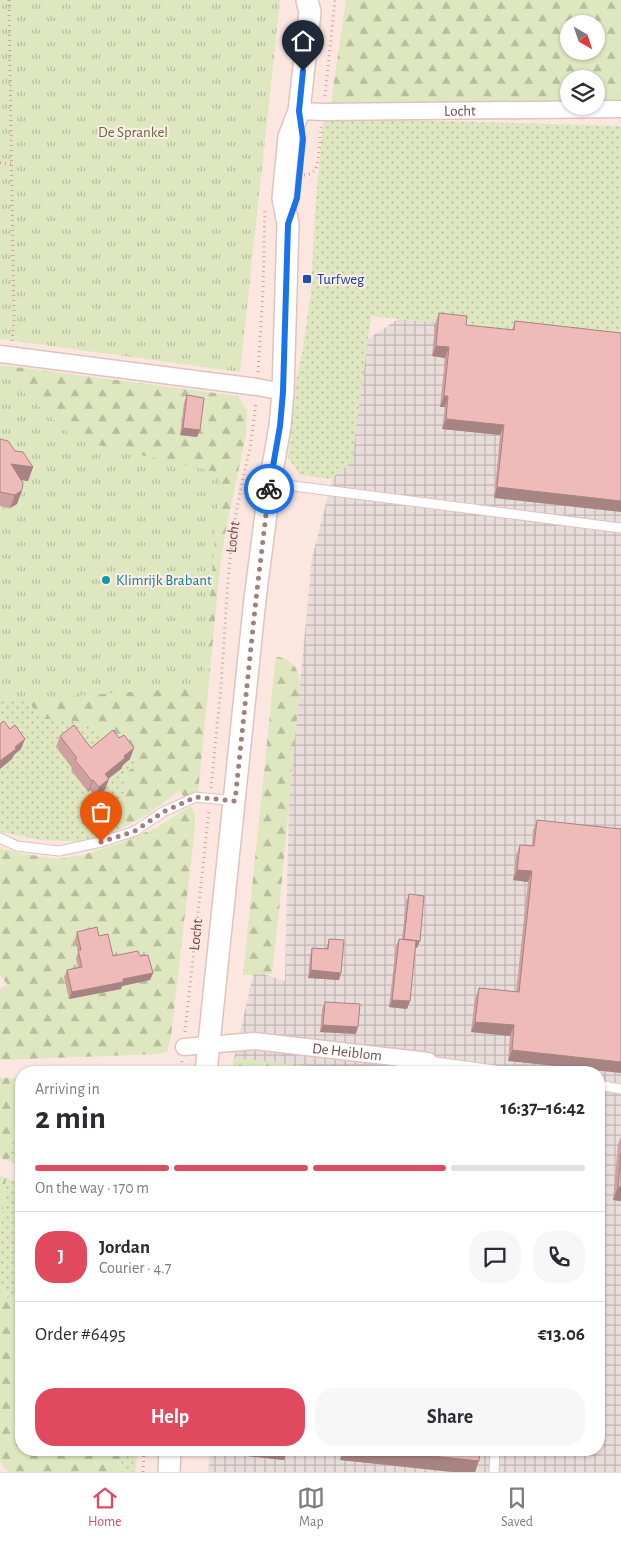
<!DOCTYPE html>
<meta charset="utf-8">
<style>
:root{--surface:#fff;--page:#f7f7f7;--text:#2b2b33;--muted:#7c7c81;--line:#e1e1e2;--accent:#e1495e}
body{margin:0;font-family:"Alegreya Sans",sans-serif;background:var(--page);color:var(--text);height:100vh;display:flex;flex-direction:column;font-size:19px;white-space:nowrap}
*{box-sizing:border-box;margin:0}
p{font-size:16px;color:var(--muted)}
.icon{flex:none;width:28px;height:28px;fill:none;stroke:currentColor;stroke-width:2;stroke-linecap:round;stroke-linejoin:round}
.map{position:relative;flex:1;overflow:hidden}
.details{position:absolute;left:15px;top:1066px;width:590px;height:390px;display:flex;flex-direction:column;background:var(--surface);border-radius:20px;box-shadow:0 1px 4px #0004}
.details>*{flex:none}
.needle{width:32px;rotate:141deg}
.fabs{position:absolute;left:560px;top:15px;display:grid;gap:10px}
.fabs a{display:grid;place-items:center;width:45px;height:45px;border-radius:50%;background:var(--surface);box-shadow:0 1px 4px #0004;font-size:25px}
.pin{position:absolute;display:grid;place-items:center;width:42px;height:42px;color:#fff;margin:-51px -21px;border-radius:50% 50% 50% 0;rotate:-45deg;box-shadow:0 0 5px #0007}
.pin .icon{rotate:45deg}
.courier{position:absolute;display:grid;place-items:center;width:50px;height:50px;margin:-25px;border:4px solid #1a73e8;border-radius:50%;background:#fff;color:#222;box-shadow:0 1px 6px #0007}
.headline em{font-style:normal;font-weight:700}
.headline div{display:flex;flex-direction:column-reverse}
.headline{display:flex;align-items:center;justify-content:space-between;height:85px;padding:0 20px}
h1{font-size:32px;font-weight:700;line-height:38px}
.bar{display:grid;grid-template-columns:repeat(4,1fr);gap:8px 5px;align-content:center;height:60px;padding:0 20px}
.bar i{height:6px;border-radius:4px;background:var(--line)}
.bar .current{background:var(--accent)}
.bar p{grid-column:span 4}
.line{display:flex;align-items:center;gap:12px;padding:0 20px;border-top:1px solid var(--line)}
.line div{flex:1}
.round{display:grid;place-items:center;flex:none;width:52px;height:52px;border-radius:20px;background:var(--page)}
.cta{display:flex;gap:10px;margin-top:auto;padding:10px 20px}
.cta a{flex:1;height:58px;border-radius:20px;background:var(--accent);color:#fff;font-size:20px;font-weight:700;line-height:58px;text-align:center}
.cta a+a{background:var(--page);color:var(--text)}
.tab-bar{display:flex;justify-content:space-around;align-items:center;height:70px;border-top:1px solid var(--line);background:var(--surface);font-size:14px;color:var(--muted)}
.tab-bar a{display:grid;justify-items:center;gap:2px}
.tab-bar .current{color:var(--accent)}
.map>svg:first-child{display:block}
.industrial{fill:url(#industrial-grid)}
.grass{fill:url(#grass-dots)}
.forest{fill:url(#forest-firs);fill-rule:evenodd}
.park{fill:url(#park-tufts)}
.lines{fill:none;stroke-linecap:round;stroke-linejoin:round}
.service-casing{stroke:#e0c3c0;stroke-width:11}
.minor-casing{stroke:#e0c3c0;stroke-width:19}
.tertiary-casing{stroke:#e0c3c0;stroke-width:24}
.path{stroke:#d39f9d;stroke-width:3;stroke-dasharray:1 4;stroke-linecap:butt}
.service{stroke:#fff;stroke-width:9}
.minor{stroke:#fff;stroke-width:16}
.tertiary{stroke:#fff;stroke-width:21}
.wall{fill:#cea19f}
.shaded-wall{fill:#a78382}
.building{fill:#efbbb9;stroke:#a78382}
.done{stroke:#a1807e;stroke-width:5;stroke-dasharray:0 9}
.route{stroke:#1a73e8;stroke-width:6}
.transit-dot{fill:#1a4fb4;stroke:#feece6;stroke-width:2}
.culture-dot{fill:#0f9aa8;stroke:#feece6;stroke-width:2}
.labels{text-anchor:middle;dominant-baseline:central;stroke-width:4;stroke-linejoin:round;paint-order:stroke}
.street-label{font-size:15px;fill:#704949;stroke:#feece6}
.park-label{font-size:15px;fill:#5f703f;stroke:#feece6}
.transit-label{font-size:15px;fill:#164399;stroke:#feece6;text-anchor:start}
.culture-label{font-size:15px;fill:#0d838f;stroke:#feece6;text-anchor:start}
</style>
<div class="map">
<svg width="621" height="1472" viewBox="0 0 621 1472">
<defs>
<pattern id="industrial-grid" width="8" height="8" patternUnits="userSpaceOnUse" patternTransform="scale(1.25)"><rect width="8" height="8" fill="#e9dddc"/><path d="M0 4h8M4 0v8" fill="none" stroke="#c1b5b4"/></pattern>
<pattern id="grass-dots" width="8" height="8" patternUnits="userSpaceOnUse" patternTransform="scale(1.25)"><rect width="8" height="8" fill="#dee7c0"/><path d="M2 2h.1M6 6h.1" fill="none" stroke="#b8bd9e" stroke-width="1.8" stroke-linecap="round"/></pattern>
<pattern id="forest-firs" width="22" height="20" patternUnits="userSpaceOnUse" patternTransform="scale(1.25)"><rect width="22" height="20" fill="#dee7c0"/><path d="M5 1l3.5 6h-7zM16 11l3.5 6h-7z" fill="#b8bd9e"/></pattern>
<pattern id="park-tufts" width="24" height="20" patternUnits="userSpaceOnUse" patternTransform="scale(1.25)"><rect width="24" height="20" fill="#dee7c0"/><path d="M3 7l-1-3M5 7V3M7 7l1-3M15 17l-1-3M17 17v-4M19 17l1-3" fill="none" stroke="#b8bd9e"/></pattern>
</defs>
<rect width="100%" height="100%" fill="#fbe7e0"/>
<path class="industrial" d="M 409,312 L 621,331 L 621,1472 L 208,1472 L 210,1450 L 599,1450 L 599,1072 L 232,1072 L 234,1058 L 254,971 L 285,981 L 289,798 L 312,558 L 368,339 Z"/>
<g class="grass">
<path d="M 333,118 L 621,126 L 621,343 L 371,316 L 352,462 L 331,479 L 300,475 L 288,458 L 294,389 L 303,349 L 311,291 L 315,210 L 323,123 Z"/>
<path d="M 0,684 L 27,690 L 41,719 L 66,719 L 89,726 L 114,751 L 122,744 L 138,764 L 125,774 L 127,786 L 121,808 L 122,828 L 88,842 L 40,840 L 0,832 Z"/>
<path d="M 21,1115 L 21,1165 L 9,1161 L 16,1120 Z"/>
<path d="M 6,1178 L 21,1184 L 21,1304 L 8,1298 L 0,1287 L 0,1242 Z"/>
<path d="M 123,1450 L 137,1450 L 136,1472 L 121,1472 Z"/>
</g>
<g class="forest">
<path d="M 346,0 L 621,0 L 621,101 L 596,102 L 596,79 L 569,79 L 569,102 L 339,106 L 331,103 ZM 569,24 L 596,24 L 596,51 L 569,51 Z"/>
<path d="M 0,365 L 238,396 L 247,410 L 246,435 L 225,534 L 220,568 L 198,793 L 187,800 L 179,791 L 148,814 L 122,828 L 121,808 L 127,786 L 125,774 L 137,764 L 123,744 L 114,752 L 89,726 L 66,719 L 41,719 L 34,711 L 26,690 L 0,434 Z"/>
<path d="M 276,656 C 294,661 298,667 300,685 L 279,912 L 272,974 L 243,975 Z"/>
<path d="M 191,806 L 195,815 L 195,827 L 171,1036 L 167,1052 L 158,1054 L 0,1060 L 0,989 L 7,984 L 0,975 L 0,848 L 24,854 L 58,859 L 83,855 L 120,843 L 156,828 Z"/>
<path d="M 234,1058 L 355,1071 L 367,1072 L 232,1072 Z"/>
<path d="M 0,1078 L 21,1078 L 21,1115 L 16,1120 L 9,1161 L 0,1158 Z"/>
<path d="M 0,1176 L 6,1178 L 0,1242 Z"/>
<path d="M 0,1287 L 8,1298 L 21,1304 L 21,1450 L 123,1450 L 121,1472 L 8,1472 L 0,1462 Z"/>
</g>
<g class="park">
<path d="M 0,0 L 280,0 L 240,372 L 0,339 Z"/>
<path d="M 0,373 L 3,373 L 76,440 L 220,473 L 203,687 L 0,701 Z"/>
</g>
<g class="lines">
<defs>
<g id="service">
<path d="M 270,483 L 621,528"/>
<path d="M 0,838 L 17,846 L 59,851 L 101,842 L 135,831 L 163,812 L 196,797 L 234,801"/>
<path d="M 428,1061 L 509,1072"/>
<path d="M 599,1085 L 621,1089"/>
<path d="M 494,1472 L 495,1450"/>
</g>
<g id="minor">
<path id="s3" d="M 299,111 L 323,112 L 621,109"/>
<path d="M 0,354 L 257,387 L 283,392"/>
<path id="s4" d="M 184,1047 L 254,1041 L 428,1061"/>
</g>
<g id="tertiary">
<path d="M 206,1072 L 255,599 L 270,483 L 280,426 L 283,392 L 288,224 L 283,198 L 289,137 L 299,111 L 310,12 L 307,0"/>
<path d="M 169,1472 L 170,1450"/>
</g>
</defs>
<use href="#service" class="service-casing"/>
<use href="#minor" class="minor-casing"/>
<use href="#tertiary" class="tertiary-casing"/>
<g class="path">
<path d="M 9,0 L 14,320 L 12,342"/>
<path d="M 325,96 L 335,0"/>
<path d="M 0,163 L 12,164"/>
<path d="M 304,175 C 308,175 312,174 315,170 C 319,164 320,136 321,127"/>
<path d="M 258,372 L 263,291 L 265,208"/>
<path id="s1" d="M 211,788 L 221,686 L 228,579 L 233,530 L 243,477 L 250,449 L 256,403"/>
<path id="s2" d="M 185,1032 L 209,810"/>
<path d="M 181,1072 L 182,1061"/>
<path d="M 143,1472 L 144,1450"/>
</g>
<use href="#service" class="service"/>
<use href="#minor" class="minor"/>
<use href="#tertiary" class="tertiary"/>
</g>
<g class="wall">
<path d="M 439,313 L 466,325 L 512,330 L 515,321 L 621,333 L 494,498 L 500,435 L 442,429 L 445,407 L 440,407 L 445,358 L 432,356 L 435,324 Z"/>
<path d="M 187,395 L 200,430 L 197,437 L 180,435 L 184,403 Z"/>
<path d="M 0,439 L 15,451 L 33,467 L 28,481 L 21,480 L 22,490 L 17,504 L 10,508 L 0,506 Z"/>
<path d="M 60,736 L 91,748 L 119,738 L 130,759 L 123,765 L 121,769 L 108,779 L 105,790 L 95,798 L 90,790 L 88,792 L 71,770 L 72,768 L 56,747 Z"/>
<path d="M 537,820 L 621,829 L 508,1061 L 510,1036 L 471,1032 L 475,998 L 479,988 L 516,992 L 528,882 L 513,880 L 516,855 L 520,845 L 532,846 L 533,830 Z"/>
<path d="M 409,894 L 417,948 L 415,948 L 410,1001 L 407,1009 L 389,1007 L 396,946 L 399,939 L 402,939 L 406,901 Z"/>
<path d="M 77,932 L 99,936 L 113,956 L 140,956 L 153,973 L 150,980 L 122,986 L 121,989 L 69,999 L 64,977 L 67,970 L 78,967 L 76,958 L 78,952 L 75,939 Z"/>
<path d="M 329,939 L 341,973 L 339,980 L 308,978 L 310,955 L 312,948 L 326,949 Z"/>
<path d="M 325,1002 L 356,1034 L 320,1032 L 322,1009 Z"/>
<path d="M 621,1137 L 621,1201 L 613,1200 L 618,1144 Z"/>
<path d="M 248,1450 L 480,1450 L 475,1472 L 453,1472 L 340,1460 L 341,1455 L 293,1450 L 293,1452 L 287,1451 L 284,1460 L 247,1456 Z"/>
</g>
<g class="shaded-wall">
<path d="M 436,346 L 449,347 L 445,358 L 432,356 Z"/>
<path d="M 444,396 L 448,396 L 445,407 L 440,407 Z"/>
<path d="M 446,419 L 504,425 L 500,435 L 442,429 Z"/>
<path d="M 183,428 L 200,430 L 197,437 L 180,435 Z"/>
<path d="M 11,464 L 33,467 L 28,481 L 6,478 Z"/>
<path d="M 497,487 L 621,501 L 621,512 L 494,498 Z"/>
<path d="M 22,490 L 17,504 L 10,508 L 15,495 Z"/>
<path d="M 25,739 L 21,749 L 14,755 L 12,759 L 0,769 L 0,761 L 15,747 Z"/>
<path d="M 134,748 L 130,759 L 123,765 L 121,769 L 101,784 L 105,774 L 124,756 Z"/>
<path d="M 109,779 L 105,790 L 95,798 L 99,787 Z"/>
<path d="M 93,780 L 90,790 L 88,792 L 92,781 Z"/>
<path d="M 517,870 L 532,871 L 528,882 L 513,880 Z"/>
<path d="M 404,939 L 420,941 L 417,948 L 402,946 Z"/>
<path d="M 311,970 L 341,973 L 339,980 L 308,978 Z"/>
<path d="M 153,973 L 150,980 L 122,986 L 121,989 L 69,999 L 72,992 L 123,979 Z"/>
<path d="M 392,1000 L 410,1001 L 407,1009 L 389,1007 Z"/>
<path d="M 475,1022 L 514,1025 L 510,1036 L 471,1032 Z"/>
<path d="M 323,1025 L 358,1027 L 356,1034 L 320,1032 Z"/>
<path d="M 512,1050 L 621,1062 L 621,1073 L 508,1061 Z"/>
<path d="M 618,1187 L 621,1187 L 621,1201 L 613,1200 Z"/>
<path d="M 250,1450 L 343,1450 L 341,1455 L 293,1450 L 293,1452 L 287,1451 L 284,1460 L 247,1456 Z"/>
<path d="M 344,1450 L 376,1450 L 479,1461 L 475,1472 L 453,1472 L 340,1460 Z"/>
</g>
<g class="building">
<path d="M 439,313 L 467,316 L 466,325 L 514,330 L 515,321 L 621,333 L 621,501 L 497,487 L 504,425 L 446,419 L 448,396 L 444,396 L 449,347 L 436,346 Z"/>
<path d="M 187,395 L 204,398 L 200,430 L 183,428 Z"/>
<path d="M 0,439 L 8,441 L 15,451 L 23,452 L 33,467 L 11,464 L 23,483 L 22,490 L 15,495 L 0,492 Z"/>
<path d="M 4,721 L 10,729 L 15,725 L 25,739 L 15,747 L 16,749 L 0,761 L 0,724 Z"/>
<path d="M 74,725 L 91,748 L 113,730 L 119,738 L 124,735 L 134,748 L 124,756 L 125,758 L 105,774 L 109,779 L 99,787 L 93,780 L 92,781 L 75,760 L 77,758 L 60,736 Z"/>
<path d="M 537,820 L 621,829 L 621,1062 L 512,1050 L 514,1025 L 475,1022 L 479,988 L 519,992 L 532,871 L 517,870 L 520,845 L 534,846 Z"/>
<path d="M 409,894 L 424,896 L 420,941 L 404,939 Z"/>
<path d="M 97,927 L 99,936 L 108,934 L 113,956 L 138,951 L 140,956 L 148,955 L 153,973 L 123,979 L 123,982 L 72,992 L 67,970 L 82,967 L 78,950 L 81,950 L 77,932 Z"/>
<path d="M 329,939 L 344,940 L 341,973 L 311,970 L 312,948 L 328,949 Z"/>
<path d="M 399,939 L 416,941 L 410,1001 L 392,1000 Z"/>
<path d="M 325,1002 L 360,1004 L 358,1027 L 323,1025 Z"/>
<path d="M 621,1154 L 621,1187 L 618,1187 Z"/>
<path d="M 376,1450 L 480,1450 L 479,1461 Z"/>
</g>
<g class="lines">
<path class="done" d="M 101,842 L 135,831 L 163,812 L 196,797 L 235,801 L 256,599 L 269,489"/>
<path class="route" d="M 269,489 L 280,426 L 283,392 L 288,224 L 297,198 L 303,139 L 299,111 L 303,71"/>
</g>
<rect class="transit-dot" x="302" y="274" width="10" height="10" rx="2.5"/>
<circle class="culture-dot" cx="106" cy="580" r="5"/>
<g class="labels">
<g class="street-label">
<text stroke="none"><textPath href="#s3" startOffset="161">Locht</textPath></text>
<text stroke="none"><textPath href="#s1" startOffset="252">Locht</textPath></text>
<text stroke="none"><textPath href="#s2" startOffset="98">Locht</textPath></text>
<text stroke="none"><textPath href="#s4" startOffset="164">De Heiblom</textPath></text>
</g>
<g class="park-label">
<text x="133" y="132">De Sprankel</text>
</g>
<g class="transit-label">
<text x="317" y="279">Turfweg</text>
</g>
<g class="culture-label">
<text x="116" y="580">Klimrijk Brabant</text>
</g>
</g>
</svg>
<div class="fabs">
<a><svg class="needle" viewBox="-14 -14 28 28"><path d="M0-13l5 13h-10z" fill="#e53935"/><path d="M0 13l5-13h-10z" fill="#7c7c81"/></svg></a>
<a><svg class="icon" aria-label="layers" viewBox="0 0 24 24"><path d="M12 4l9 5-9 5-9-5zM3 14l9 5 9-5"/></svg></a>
</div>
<div class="pin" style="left:101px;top:842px;background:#ea580c"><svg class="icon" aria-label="bag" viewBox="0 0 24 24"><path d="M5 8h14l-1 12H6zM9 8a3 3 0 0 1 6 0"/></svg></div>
<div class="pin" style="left:303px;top:71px;background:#1f2937"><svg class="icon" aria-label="home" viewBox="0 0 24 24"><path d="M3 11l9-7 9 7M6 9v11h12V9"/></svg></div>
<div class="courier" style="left:269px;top:489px"><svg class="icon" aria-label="bike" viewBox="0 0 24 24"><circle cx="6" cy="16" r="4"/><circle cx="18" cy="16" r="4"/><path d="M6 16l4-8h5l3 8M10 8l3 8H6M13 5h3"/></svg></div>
<section class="details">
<div class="headline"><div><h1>2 min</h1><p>Arriving in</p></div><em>16:37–16:42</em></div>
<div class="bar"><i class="current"></i><i class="current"></i><i class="current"></i><i></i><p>On the way · 170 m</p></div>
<div class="line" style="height:90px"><b class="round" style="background:var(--accent);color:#fff">J</b><div><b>Jordan</b><p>Courier · 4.7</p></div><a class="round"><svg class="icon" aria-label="chat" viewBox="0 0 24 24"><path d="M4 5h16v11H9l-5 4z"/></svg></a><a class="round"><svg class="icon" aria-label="phone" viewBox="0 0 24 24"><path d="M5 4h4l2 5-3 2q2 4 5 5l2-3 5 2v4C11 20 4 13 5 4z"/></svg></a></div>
<div class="line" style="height:65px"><div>Order #6495</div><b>€13.06</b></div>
<div class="cta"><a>Help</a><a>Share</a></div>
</section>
</div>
<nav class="tab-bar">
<a class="current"><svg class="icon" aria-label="home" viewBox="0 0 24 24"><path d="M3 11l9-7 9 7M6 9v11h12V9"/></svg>Home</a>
<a><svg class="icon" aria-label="map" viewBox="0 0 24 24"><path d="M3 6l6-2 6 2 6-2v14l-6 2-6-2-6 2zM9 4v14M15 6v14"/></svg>Map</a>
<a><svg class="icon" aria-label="saved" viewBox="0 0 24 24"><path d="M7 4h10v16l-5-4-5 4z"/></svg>Saved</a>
</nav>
